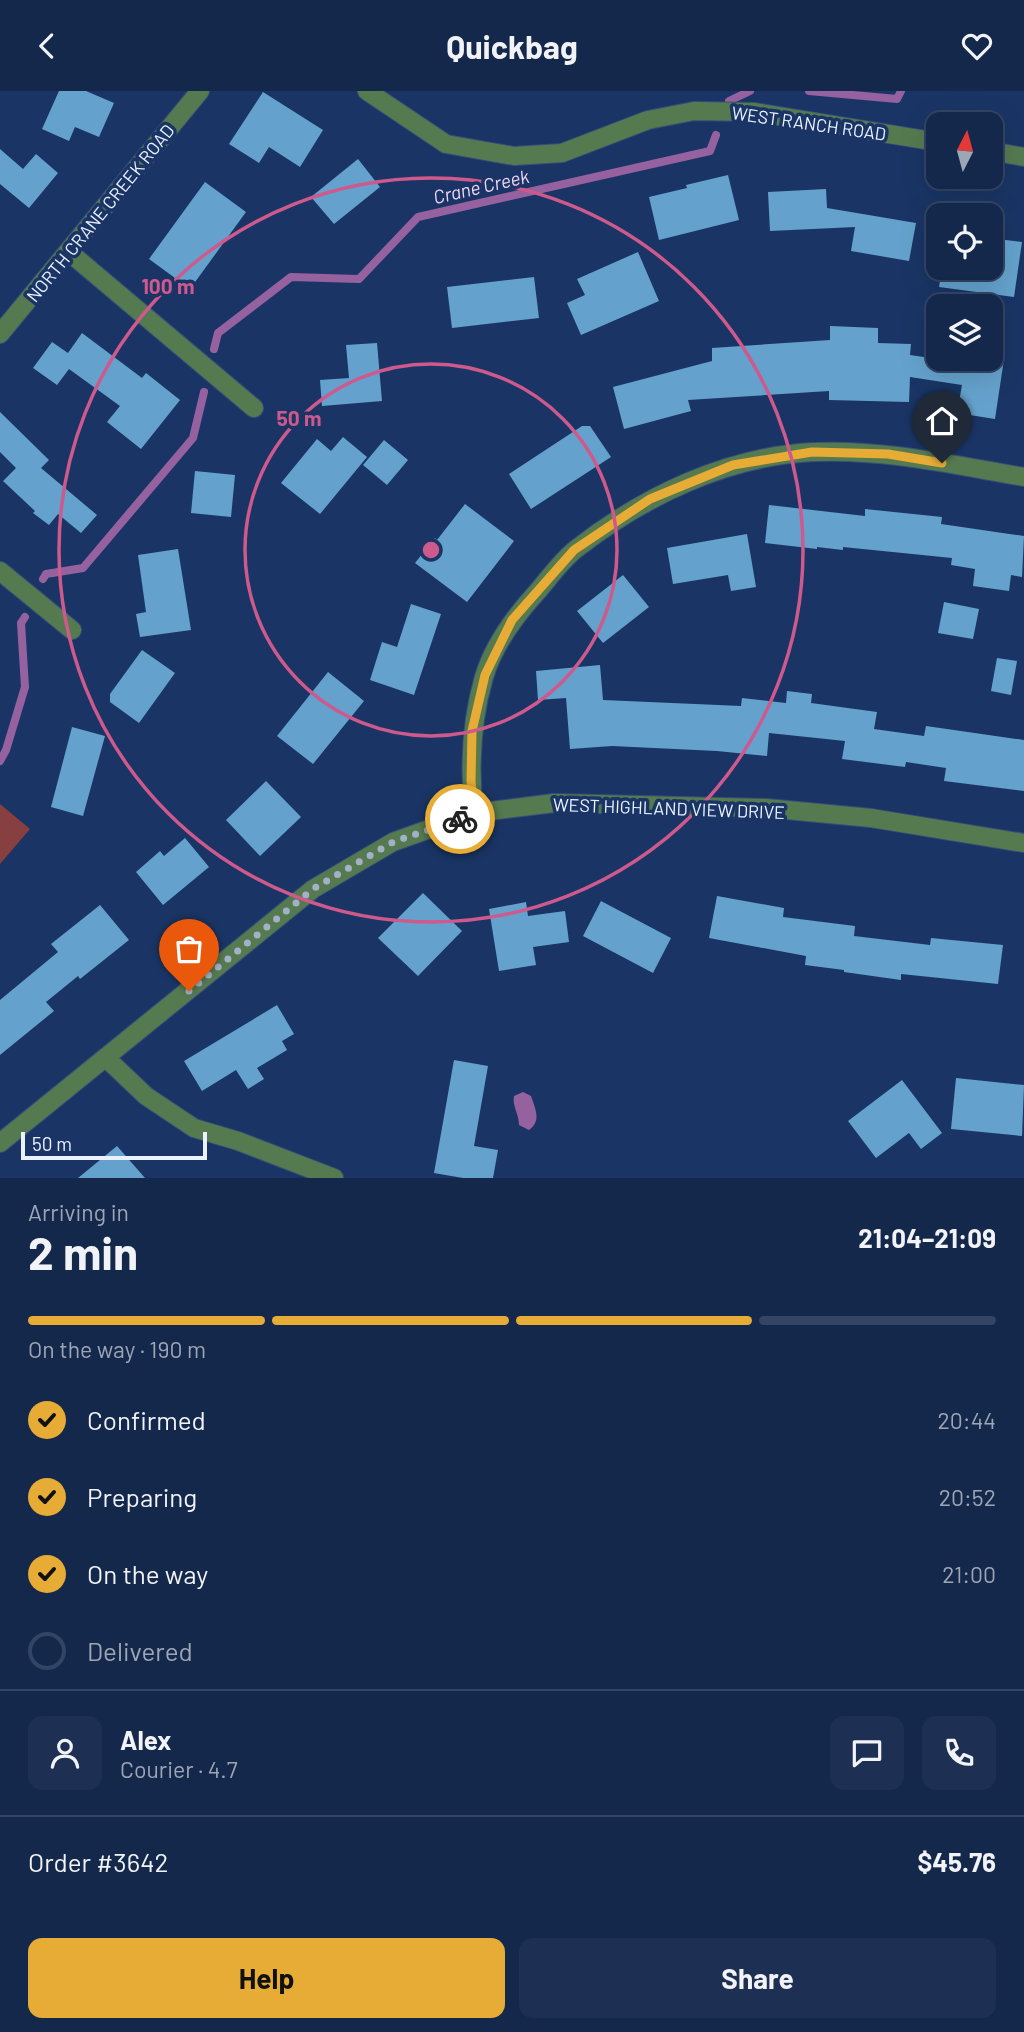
<!DOCTYPE html>
<meta charset="utf-8">
<style>
:root{--surface:#14284c;--page:#1d3053;--text:#f1f3f6;--muted:#9da6b5;--line:#334464;--accent:#e6ac36}
body{margin:0;font-family:Barlow,sans-serif;background:var(--page);color:var(--text);height:100vh;display:flex;flex-direction:column;font-size:26px;white-space:nowrap}
*{box-sizing:border-box;margin:0}
p{font-size:23px;color:var(--muted)}
.icon{flex:none;width:38px;height:38px;fill:none;stroke:currentColor;stroke-width:2;stroke-linecap:round;stroke-linejoin:round}
.map{position:relative;height:1087px;overflow:hidden}
.details{display:flex;flex-direction:column;background:var(--surface);flex:1}
.details>*{flex:none}
.needle{width:46px;rotate:6deg}
.tools{position:absolute;left:926px;top:21px;display:grid;gap:14px}
.tools a{display:grid;place-items:center;width:77px;height:77px;border-radius:14px;background:var(--surface);box-shadow:0 7px 28px #0002,0 0 0 2px var(--line);font-size:35px}
.scale{position:absolute;left:21px;bottom:18px;width:186px;box-sizing:border-box;padding-left:7px;border:4px solid #ebf2fe;border-top:0;font-size:19px;line-height:24px;white-space:nowrap;color:#ebf2fe;-webkit-text-stroke:5px #1a3565;paint-order:stroke}
.pin{position:absolute;display:grid;place-items:center;width:60px;height:60px;color:#fff;margin:-72px -30px;border-radius:50% 50% 50% 0;rotate:-45deg;box-shadow:0 0 7px #0007}
.pin .icon{rotate:45deg}
.courier{position:absolute;display:grid;place-items:center;width:70px;height:70px;margin:-35px;border:5px solid #e6ac36;border-radius:50%;background:#fff;color:#222;box-shadow:0 2px 9px #0007}
.headline em{font-style:normal;font-weight:700}
.headline div{display:flex;flex-direction:column-reverse}
.headline{display:flex;align-items:center;justify-content:space-between;height:119px;padding:0 28px}
h1{font-size:46px;font-weight:700;line-height:52px}
.bar{display:grid;grid-template-columns:repeat(4,1fr);gap:10px 7px;align-content:center;height:84px;padding:0 28px}
.bar i{height:9px;border-radius:5px;background:var(--line)}
.bar .selected{background:var(--accent)}
.bar p{grid-column:span 4}
.line{display:flex;align-items:center;gap:18px;padding:0 28px;border-top:2px solid var(--line)}
.line div{flex:1}
.round{display:grid;place-items:center;flex:none;width:74px;height:74px;border-radius:14px;background:var(--page)}
ol{padding:0 28px;list-style:none}
li{display:flex;align-items:center;gap:21px;height:77px}
li p{margin-inline-start:auto}
li .icon{padding:7px;border-radius:50%;background:var(--accent);color:#111;stroke-width:4}
li:last-child{color:var(--muted)}
li i{width:38px;height:38px;border:4px solid var(--line);border-radius:50%}
.primary-button{display:flex;gap:14px;margin-top:auto;padding:14px 28px}
.primary-button a{flex:1;height:80px;border-radius:14px;background:var(--accent);color:#111;font-size:28px;font-weight:700;line-height:80px;text-align:center}
.primary-button a+a{background:var(--page);color:var(--text)}
header{display:flex;justify-content:space-between;align-items:center;height:91px;padding:0 28px;background:var(--surface);font-size:32px;font-weight:700}
.map>svg:first-child{display:block}
.green{fill:#883f40}
.water{fill:#95629f}
.lines{fill:none;stroke-linecap:round;stroke-linejoin:round}
.stream{stroke:#95629f;stroke-width:8}
.building{fill:#64a2cd}
.minor-casing{stroke:#374f7a;stroke-width:20}
.minor{stroke:#567a50;stroke-width:18}
.done{stroke:#a2b0c8;stroke-width:7;stroke-dasharray:0 12.6}
.route{stroke:#e6ac36;stroke-width:9}
.ring{fill:none;stroke:#ce598c;stroke-width:3.5}
.labels{text-anchor:middle;dominant-baseline:central;stroke-width:7;stroke-linejoin:round;paint-order:stroke}
.street-label{font-size:18px;fill:#ebf2fe;stroke:#1a3565}
.water-label{font-size:19px;font-style:italic;fill:#f2d6f8;stroke:#1a3565}
.centre{fill:#ce598c;stroke:#1a3565;stroke-width:3.5}
.ring-label{font-size:21px;text-anchor:middle;font-weight:bold;fill:#ce598c;stroke:#1a3565;stroke-width:7;stroke-linejoin:round;paint-order:stroke}
</style>
<header><svg class="icon" aria-label="back" viewBox="0 0 24 24"><path d="M15 5l-7 7 7 7"/></svg>Quickbag<svg class="icon" aria-label="heart" viewBox="0 0 24 24"><path d="M12 20l-8-8c-3-5 5-10 8-4 3-6 11-1 8 4z"/></svg></header>
<div class="map">
<svg width="1024" height="1087" viewBox="0 0 1024 1087">
<rect width="100%" height="100%" fill="#1a3565"/>
<path class="green" d="M 0,713 L 30,738 L 0,773 Z"/>
<path class="water" d="M 523,1001 L 531,1005 C 535,1017 542,1030 529,1039 L 519,1034 C 519,1023 512,1015 514,1005 Z"/>
<g class="lines">
<g class="stream">
<path d="M 809,0 L 897,8 L 901,0"/>
<path d="M 729,10 L 750,0"/>
<path d="M 214,258 L 218,242 L 291,186 L 359,188 L 418,126 L 710,60 L 716,44"/>
<path d="M 43,488 L 46,483 L 83,477 L 193,347 L 204,301"/>
<path d="M 0,670 L 6,659 L 25,596 L 21,532 L 25,526"/>
</g>
</g>
<g class="building">
<path d="M 59,0 L 86,0 L 114,12 L 99,46 L 75,36 L 69,50 L 42,38 Z"/>
<path d="M 263,1 L 323,39 L 300,76 L 269,56 L 259,72 L 229,53 Z"/>
<path d="M 0,58 L 23,78 L 36,63 L 58,82 L 29,117 L 0,93 Z"/>
<path d="M 358,68 L 380,96 L 334,133 L 311,106 Z"/>
<path d="M 728,84 L 739,129 L 659,149 L 649,106 L 687,97 L 686,94 Z"/>
<path d="M 205,91 L 246,121 L 190,198 L 149,168 Z"/>
<path d="M 826,98 L 827,117 L 916,132 L 909,170 L 851,160 L 855,136 L 770,140 L 768,101 Z"/>
<path d="M 990,147 L 1022,151 L 1014,206 L 939,196 L 942,177 L 990,177 Z"/>
<path d="M 638,161 L 659,210 L 581,244 L 567,212 L 585,204 L 577,188 Z"/>
<path d="M 534,186 L 539,227 L 452,237 L 447,196 Z"/>
<path d="M 830,235 L 878,237 L 878,252 L 911,253 L 910,264 L 965,272 L 965,268 L 1004,268 L 995,328 L 957,322 L 962,294 L 910,286 L 909,311 L 829,309 L 829,300 L 688,309 L 691,320 L 624,338 L 613,296 L 712,270 L 712,257 L 830,249 Z"/>
<path d="M 82,242 L 142,287 L 146,282 L 180,309 L 141,358 L 107,331 L 120,315 L 69,278 L 57,294 L 33,277 L 52,251 L 68,262 Z"/>
<path d="M 377,252 L 382,310 L 322,315 L 320,289 L 349,287 L 346,254 Z"/>
<path d="M 0,321 L 49,369 L 41,377 L 97,424 L 81,442 L 58,423 L 49,434 L 33,422 L 35,420 L 3,390 L 16,377 L 0,361 Z"/>
<path d="M 582,335 L 590,335 L 611,366 L 531,418 L 509,383 Z"/>
<path d="M 343,346 L 367,366 L 320,423 L 281,392 L 317,348 L 331,360 Z"/>
<path d="M 384,349 L 408,369 L 387,394 L 363,374 Z"/>
<path d="M 195,380 L 235,384 L 231,426 L 191,422 Z"/>
<path d="M 465,413 L 514,450 L 467,511 L 415,472 L 435,447 L 437,449 Z"/>
<path d="M 769,414 L 865,425 L 865,418 L 942,426 L 941,433 L 1024,445 L 1022,486 L 1011,484 L 1009,500 L 973,495 L 975,478 L 951,474 L 952,467 L 843,456 L 843,459 L 817,456 L 817,458 L 765,452 Z"/>
<path d="M 747,443 L 756,496 L 731,500 L 728,484 L 673,493 L 667,457 Z"/>
<path d="M 178,458 L 191,539 L 140,546 L 136,523 L 146,521 L 138,464 Z"/>
<path d="M 623,484 L 649,516 L 603,552 L 577,520 Z"/>
<path d="M 944,511 L 979,518 L 973,548 L 938,542 Z"/>
<path d="M 411,513 L 441,523 L 414,604 L 370,589 L 382,551 L 397,556 Z"/>
<path d="M 142,559 L 175,582 L 139,632 L 110,611 L 110,603 Z"/>
<path d="M 997,567 L 1017,570 L 1011,604 L 991,600 Z"/>
<path d="M 600,574 L 603,609 L 741,615 L 742,607 L 786,612 L 787,600 L 812,603 L 811,612 L 877,621 L 874,638 L 924,645 L 926,635 L 1024,649 L 1024,700 L 944,690 L 946,677 L 906,671 L 905,676 L 842,668 L 845,650 L 769,642 L 767,665 L 717,660 L 612,655 L 570,658 L 566,607 L 538,609 L 536,580 Z"/>
<path d="M 328,581 L 364,610 L 313,673 L 277,645 Z"/>
<path d="M 72,636 L 105,645 L 83,725 L 51,716 Z"/>
<path d="M 266,690 L 301,726 L 260,765 L 226,729 Z"/>
<path d="M 185,747 L 209,776 L 163,814 L 136,781 L 160,760 L 164,765 Z"/>
<path d="M 423,802 L 462,840 L 418,885 L 378,847 Z"/>
<path d="M 717,805 L 784,817 L 783,826 L 855,835 L 854,845 L 930,854 L 931,847 L 1003,854 L 998,893 L 901,883 L 901,889 L 844,881 L 844,879 L 805,874 L 806,865 L 709,847 Z"/>
<path d="M 601,810 L 671,847 L 653,882 L 583,845 Z"/>
<path d="M 526,811 L 528,825 L 565,820 L 569,851 L 533,856 L 536,874 L 499,880 L 489,818 Z"/>
<path d="M 100,814 L 129,849 L 80,888 L 78,885 L 46,911 L 54,920 L 0,964 L 0,909 L 58,861 L 51,853 Z"/>
<path d="M 277,914 L 294,943 L 282,950 L 287,959 L 257,977 L 264,988 L 248,998 L 236,979 L 202,1000 L 184,970 Z"/>
<path d="M 454,969 L 488,975 L 474,1055 L 498,1059 L 493,1087 L 463,1087 L 434,1082 Z"/>
<path d="M 956,987 L 1024,994 L 1022,1045 L 951,1038 Z"/>
<path d="M 902,989 L 942,1042 L 921,1058 L 909,1042 L 876,1067 L 848,1030 Z"/>
<path d="M 117,1055 L 145,1087 L 78,1087 Z"/>
</g>
<g class="lines">
<defs>
<g id="minor">
<path d="M 367,0 L 446,53 L 514,65 L 562,62 L 648,29 L 694,20 L 754,21 L 938,51"/>
<path d="M 990,60 L 1024,66"/>
<path d="M 69,161 L 254,317"/>
<path d="M 0,243 L 200,0"/>
<path d="M 0,480 L 72,539"/>
<path d="M 474,722 C 469,676 471,631 484,586 C 494,553 515,525 537,501 C 549,487 562,469 576,458 C 644,405 727,365 814,361 C 885,358 954,374 1024,386"/>
<path d="M 106,967 L 146,1005 L 194,1037 L 238,1050 L 334,1087"/>
<path d="M 0,1052 L 313,798 L 393,751 L 474,722 L 554,712 L 766,717 L 871,727 L 1024,752"/>
</g>
</defs>
<use href="#minor" class="minor-casing"/>
<use href="#minor" class="minor"/>
</g>
<g class="lines">
<path class="done" d="M 189,900 L 313,798 L 393,751 L 460,728"/>
<path class="route" d="M 460,728 L 474,722 L 471,690 L 472,640 L 485,584 L 512,529 L 574,459 L 650,408 L 733,374 L 812,361 L 888,363 L 942,372"/>
</g>
<g class="ring">
<circle cx="431" cy="459" r="186"/>
<circle cx="431" cy="459" r="372"/>
</g>
<g class="labels">
<g class="street-label">
<text transform="translate(809 32) rotate(8)">WEST RANCH ROAD</text>
<text transform="translate(100 122) rotate(-51)">NORTH CRANE CREEK ROAD</text>
<text transform="translate(669 717) rotate(2)">WEST HIGHLAND VIEW DRIVE</text>
</g>
<g class="water-label">
<text transform="translate(481 95) rotate(-13)">Crane Creek</text>
</g>
</g>
<circle cx="431" cy="459" r="10" class="centre"/>
<g class="ring-label">
<text x="168" y="203">100 m</text>
<text x="299" y="335">50 m</text>
</g>
</svg>
<div class="tools">
<a><svg class="needle" viewBox="-14 -14 28 28"><path d="M0-13l5 13h-10z" fill="#e53935"/><path d="M0 13l5-13h-10z" fill="#9da6b5"/></svg></a>
<a><svg class="icon" aria-label="locate" viewBox="0 0 24 24"><circle cx="12" cy="12" r="6"/><path d="M12 2v4M12 18v4M2 12h4M18 12h4"/></svg></a>
<a><svg class="icon" aria-label="layers" viewBox="0 0 24 24"><path d="M12 4l9 5-9 5-9-5zM3 14l9 5 9-5"/></svg></a>
</div>
<div class="scale">50 m</div>
<div class="pin" style="left:189px;top:900px;background:#ea580c"><svg class="icon" aria-label="bag" viewBox="0 0 24 24"><path d="M5 8h14l-1 12H6zM9 8a3 3 0 0 1 6 0"/></svg></div>
<div class="pin" style="left:942px;top:372px;background:#1f2937"><svg class="icon" aria-label="home" viewBox="0 0 24 24"><path d="M3 11l9-7 9 7M6 9v11h12V9"/></svg></div>
<div class="courier" style="left:460px;top:728px"><svg class="icon" aria-label="bike" viewBox="0 0 24 24"><circle cx="6" cy="16" r="4"/><circle cx="18" cy="16" r="4"/><path d="M6 16l4-8h5l3 8M10 8l3 8H6M13 5h3"/></svg></div>
</div>
<section class="details">
<div class="headline"><div><h1>2 min</h1><p>Arriving in</p></div><em>21:04–21:09</em></div>
<div class="bar"><i class="selected"></i><i class="selected"></i><i class="selected"></i><i></i><p>On the way · 190 m</p></div>
<ol>
<li><svg class="icon" aria-label="check" viewBox="0 0 24 24"><path d="M5 12l5 5 9-10"/></svg>Confirmed<p>20:44</p></li>
<li><svg class="icon" aria-label="check" viewBox="0 0 24 24"><path d="M5 12l5 5 9-10"/></svg>Preparing<p>20:52</p></li>
<li><svg class="icon" aria-label="check" viewBox="0 0 24 24"><path d="M5 12l5 5 9-10"/></svg>On the way<p>21:00</p></li>
<li><i></i>Delivered</li>
</ol>
<div class="line" style="height:126px"><a class="round"><svg class="icon" aria-label="person" viewBox="0 0 24 24"><circle cx="12" cy="8" r="4"/><path d="M4 21q1-7 8-7t8 7"/></svg></a><div><b>Alex</b><p>Courier · 4.7</p></div><a class="round"><svg class="icon" aria-label="chat" viewBox="0 0 24 24"><path d="M4 5h16v11H9l-5 4z"/></svg></a><a class="round"><svg class="icon" aria-label="phone" viewBox="0 0 24 24"><path d="M5 4h4l2 5-3 2q2 4 5 5l2-3 5 2v4C11 20 4 13 5 4z"/></svg></a></div>
<div class="line" style="height:91px"><div>Order #3642</div><b>$45.76</b></div>
<div class="primary-button"><a>Help</a><a>Share</a></div>
</section>
